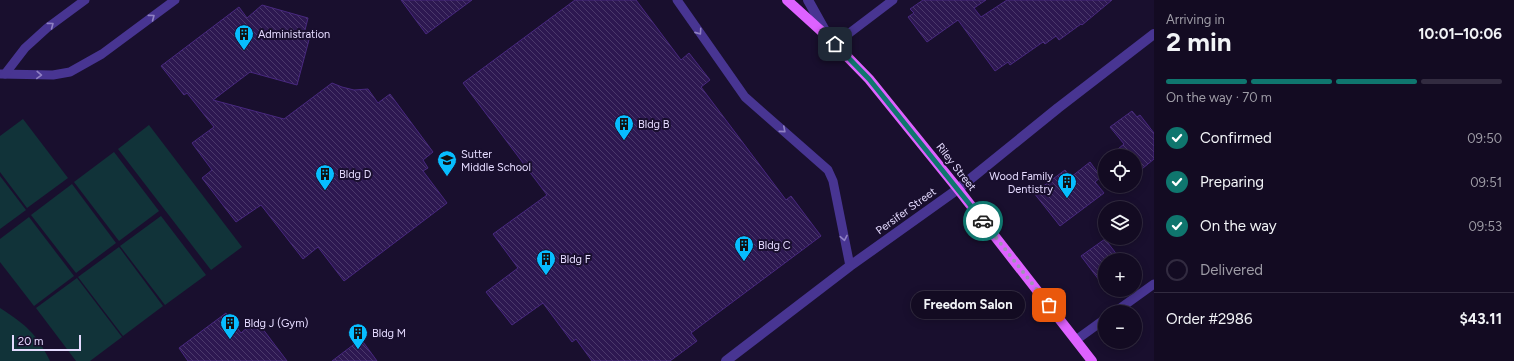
<!DOCTYPE html>
<meta charset="utf-8">
<style>
:root{--surface:#130b22;--page:#1c142a;--text:#f1f3f6;--muted:#9d9ba5;--line:#322b40;--accent:#0f766e}
body{margin:0;font-family:Figtree,sans-serif;background:var(--page);color:var(--text);height:100vh;display:flex;flex-direction:column;font-size:15px;white-space:nowrap}
*{box-sizing:border-box;margin:0}
p{font-size:13px;color:var(--muted)}
.icon{flex:none;width:22px;height:22px;fill:none;stroke:currentColor;stroke-width:2;stroke-linecap:round;stroke-linejoin:round}
.map{position:relative;flex:1;overflow:hidden}
.panel{display:flex;flex-direction:column;background:var(--surface);width:360px}
.panel>*{flex:none}
.tools{position:absolute;left:1098px;top:149px;display:grid;gap:8px}
.tools a{display:grid;place-items:center;width:44px;height:44px;border-radius:50%;background:var(--surface);box-shadow:0 2px 10px #0003,0 0 0 1px var(--line);font-size:20px}
.scale{position:absolute;left:12px;bottom:10px;width:69px;box-sizing:border-box;padding-left:4px;border:2px solid #e5dbff;border-top:0;font-size:11px;line-height:14px;white-space:nowrap;color:#e5dbff;-webkit-text-stroke:3px #190f2e;paint-order:stroke}
.pin{position:absolute;display:grid;place-items:center;width:34px;height:34px;color:#fff;margin:-17px;border-radius:8px;box-shadow:0 2px 6px #0006}
.courier{position:absolute;display:grid;place-items:center;width:40px;height:40px;margin:-20px;border:3px solid #0f766e;border-radius:50%;background:#fff;color:#222;box-shadow:0 1px 5px #0007}
.bubble{position:absolute;height:28px;border-radius:14px;background:var(--surface);box-shadow:0 2px 10px #0003,0 0 0 1px var(--line);font-size:13px;font-weight:700;line-height:28px;text-align:center}
.head em{font-style:normal;font-weight:700}
.head div{display:flex;flex-direction:column-reverse}
.head{display:flex;align-items:center;justify-content:space-between;height:68px;padding:0 12px}
h1{font-size:26px;font-weight:700;line-height:30px}
.bar{display:grid;grid-template-columns:repeat(4,1fr);gap:6px 4px;align-content:center;height:48px;padding:0 12px}
.bar i{height:5px;border-radius:3px;background:var(--line)}
.bar .current{background:var(--accent)}
.bar p{grid-column:span 4}
.line{display:flex;align-items:center;gap:10px;padding:0 12px;border-top:1px solid var(--line)}
.line div{flex:1}
ol{padding:0 12px;list-style:none}
li{display:flex;align-items:center;gap:12px;height:44px}
li p{margin-inline-start:auto}
li .icon{padding:4px;border-radius:50%;background:var(--accent);color:#fff;stroke-width:4}
li:last-child{color:var(--muted)}
li i{width:22px;height:22px;border:2px solid var(--line);border-radius:50%}
main{display:flex;flex:1;min-height:0}
.map>svg:first-child{display:block}
.green{fill:#113339}
.building{fill:url(#building-back-hatch);stroke:#48287f}
.lines{fill:none;stroke-linecap:round;stroke-linejoin:round}
.service{stroke:#483592;stroke-width:9}
.minor{stroke:#483592;stroke-width:10}
.tertiary{stroke:#483592;stroke-width:10}
.primary{stroke:#de62ff;stroke-width:10}
.oneway{stroke:#8f80c3}
.done{stroke:#9e94b6;stroke-width:4;stroke-dasharray:0 7.2}
.route{stroke:#0f766e;stroke-width:5}
.labels{text-anchor:middle;dominant-baseline:central;stroke-width:4;stroke-linejoin:round;paint-order:stroke}
.poi-label{font-size:11px;fill:#e5dbff;stroke:#190f2e;text-anchor:start}
.street-label{font-size:11px;fill:#e5dbff;stroke:#190f2e}
</style>
<main>
<div class="map">
<svg width="1154" height="361" viewBox="0 0 1154 361">
<defs>
<pattern id="building-back-hatch" width="6" height="6" patternUnits="userSpaceOnUse"><rect width="6" height="6" fill="#2d1851"/><path d="M-1 5l2 2M0 0l6 6M5-1l2 2" fill="none" stroke="#4b396b"/></pattern>
</defs>
<rect width="100%" height="100%" fill="#190f2e"/>
<g class="green">
<path d="M 23,119 L 68,178 L 27,208 L 0,172 L 0,136 Z"/>
<path d="M 149,125 L 242,247 L 211,270 L 118,149 Z"/>
<path d="M 114,152 L 159,211 L 119,241 L 74,182 Z"/>
<path d="M 0,176 L 26,210 L 0,229 Z"/>
<path d="M 72,184 L 116,243 L 76,273 L 31,215 Z"/>
<path d="M 161,216 L 206,275 L 165,305 L 120,246 Z"/>
<path d="M 29,217 L 74,276 L 34,306 L 0,262 L 0,239 Z"/>
<path d="M 119,247 L 163,306 L 123,336 L 78,277 Z"/>
<path d="M 77,278 L 122,337 L 90,361 L 76,361 L 36,308 Z"/>
<path d="M 0,308 C 26,325 36,333 50,361 L 0,361 Z"/>
</g>
<g class="building">
<path d="M 401,0 L 472,0 L 426,34 Z"/>
<path d="M 575,0 L 636,0 L 681,60 L 689,53 L 710,80 L 701,87 L 786,200 L 791,196 L 821,236 L 691,333 L 697,341 L 670,361 L 592,361 L 576,339 L 572,342 L 543,303 L 512,325 L 486,292 L 518,268 L 493,234 L 547,195 L 463,83 Z"/>
<path d="M 923,0 L 986,0 L 974,8 L 981,17 L 1007,0 L 1112,0 L 1082,25 L 1081,24 L 1059,40 L 1056,36 L 1045,44 L 1043,42 L 1010,65 L 1008,62 L 995,71 L 958,20 L 927,42 L 908,17 L 914,13 L 910,9 Z"/>
<path d="M 262,5 L 308,18 L 304,34 L 310,36 L 297,85 L 250,72 L 213,100 L 284,119 L 332,83 L 342,87 L 354,90 L 368,89 L 378,103 L 390,94 L 433,152 L 423,160 L 428,168 L 423,171 L 447,203 L 344,281 L 318,247 L 303,259 L 261,205 L 236,222 L 202,178 L 212,170 L 192,143 L 214,127 L 187,93 L 184,95 L 161,66 L 239,7 L 247,18 Z"/>
<path d="M 1132,111 L 1137,117 L 1140,115 L 1154,133 L 1154,159 L 1137,173 L 1135,171 L 1135,156 L 1123,156 L 1118,149 L 1124,144 L 1110,127 Z"/>
<path d="M 1090,162 L 1101,177 L 1095,182 L 1104,193 L 1060,226 L 1034,193 L 1065,170 L 1071,177 Z"/>
<path d="M 1105,239 L 1121,260 L 1105,260 L 1105,288 L 1081,256 Z"/>
<path d="M 226,313 L 241,333 L 256,320 L 287,361 L 188,361 L 179,348 Z"/>
<path d="M 361,339 L 377,361 L 332,361 Z"/>
</g>
<g class="lines">
<g class="service">
<path d="M 677,0 L 745,97 L 828,170 L 833,181 L 850,266"/>
<path d="M 835,44 L 893,0"/>
<path d="M 0,74 L 53,75 L 70,72 L 102,54 L 175,0"/>
<path d="M 5,74 L 25,48 L 47,28 L 85,0"/>
<path d="M 1115,312 L 1154,284"/>
<path d="M 1076,340 L 1105,319"/>
</g>
<path class="minor" d="M 726,361 L 850,266 L 958,189 L 1058,108 L 1154,34"/>
<path class="tertiary" d="M 808,0 L 828,36"/>
<path class="primary" d="M 787,0 L 830,39 L 869,79 L 958,189 L 1092,361"/>
</g>
<defs><path id="oneway-chevron" d="M-2-3.5L2.5 0L-2 3.5" fill="none" stroke-width="1.6" stroke-linecap="round" stroke-linejoin="round"/></defs>
<g class="oneway">
<use href="#oneway-chevron" transform="translate(152 17) rotate(-37)"/>
<use href="#oneway-chevron" transform="translate(51 25) rotate(-37)"/>
<use href="#oneway-chevron" transform="translate(699 32) rotate(55)"/>
<use href="#oneway-chevron" transform="translate(39 75) rotate(2)"/>
<use href="#oneway-chevron" transform="translate(783 130) rotate(41)"/>
<use href="#oneway-chevron" transform="translate(844 238) rotate(79)"/>
</g>
<g class="lines">
<path class="done" d="M 983,221 L 1049,305"/>
<path class="route" d="M 835,44 L 869,79 L 983,221"/>
</g>
<defs>
<symbol id="building-pin" viewBox="-11 -11 22 30"><path d="M0 17L-7.5 6A9.5 9.5 0 1 1 7.5 6Z" fill="#07bdff" stroke="#190f2e"/><path d="M-4-6H4V6H1V3H-1V6H-4ZM-2.5-4.3h1.7v1.8h-1.7ZM.8-4.3h1.7v1.8H.8ZM-2.5-1h1.7V.8h-1.7ZM.8-1h1.7V.8H.8Z" fill="#111"/></symbol>
<symbol id="school-pin" viewBox="-11 -11 22 30"><path d="M0 17L-7.5 6A9.5 9.5 0 1 1 7.5 6Z" fill="#07bdff" stroke="#190f2e"/><path d="M0-5L7-2L0 1L-7-2ZM-4 1L0 2.5L4 1V4Q0 6-4 4Z" fill="#111"/></symbol>
</defs>
<g fill-rule="evenodd">
<use href="#building-pin" x="233" y="23" width="22" height="30"/>
<use href="#building-pin" x="613" y="113" width="22" height="30"/>
<use href="#school-pin" x="436" y="149" width="22" height="30"/>
<use href="#building-pin" x="314" y="163" width="22" height="30"/>
<use href="#building-pin" x="1056" y="171" width="22" height="30"/>
<use href="#building-pin" x="733" y="234" width="22" height="30"/>
<use href="#building-pin" x="535" y="248" width="22" height="30"/>
<use href="#building-pin" x="219" y="312" width="22" height="30"/>
<use href="#building-pin" x="347" y="322" width="22" height="30"/>
</g>
<g class="labels">
<g class="poi-label">
<text x="258" y="34">Administration</text>
<text x="638" y="124">Bldg B</text>
<text x="461" y="154">Sutter<tspan x="461" dy="13">Middle School</tspan></text>
<text x="339" y="174">Bldg D</text>
<text x="1053" y="176" text-anchor="end">Wood Family<tspan x="1053" dy="13">Dentistry</tspan></text>
<text x="758" y="245">Bldg C</text>
<text x="560" y="259">Bldg F</text>
<text x="244" y="323">Bldg J (Gym)</text>
<text x="372" y="333">Bldg M</text>
</g>
<g class="street-label">
<text transform="translate(956 167) rotate(52)">Riley Street</text>
<text transform="translate(906 211) rotate(-36)">Persifer Street</text>
</g>
</g>
</svg>
<div class="tools">
<a><svg class="icon" aria-label="locate" viewBox="0 0 24 24"><circle cx="12" cy="12" r="6"/><path d="M12 2v4M12 18v4M2 12h4M18 12h4"/></svg></a>
<a><svg class="icon" aria-label="layers" viewBox="0 0 24 24"><path d="M12 4l9 5-9 5-9-5zM3 14l9 5 9-5"/></svg></a>
<a>+</a>
<a>−</a>
</div>
<div class="scale">20 m</div>
<div class="pin" style="left:1049px;top:305px;background:#ea580c"><svg class="icon" aria-label="bag" viewBox="0 0 24 24"><path d="M5 8h14l-1 12H6zM9 8a3 3 0 0 1 6 0"/></svg></div>
<div class="pin" style="left:835px;top:44px;background:#1f2937"><svg class="icon" aria-label="home" viewBox="0 0 24 24"><path d="M3 11l9-7 9 7M6 9v11h12V9"/></svg></div>
<div class="courier" style="left:983px;top:221px"><svg class="icon" aria-label="car" viewBox="0 0 24 24"><path d="M5 17H2v-5l4-1 3-4h7l3 4 3 1v5h-3M9 17h6M6 11h13"/><circle cx="7" cy="17" r="2"/><circle cx="17" cy="17" r="2"/></svg></div>
<div class="bubble" style="left:911px;top:291px;width:114px">Freedom Salon</div>
</div>
<section class="panel">
<div class="head"><div><h1>2 min</h1><p>Arriving in</p></div><em>10:01–10:06</em></div>
<div class="bar"><i class="current"></i><i class="current"></i><i class="current"></i><i></i><p>On the way · 70 m</p></div>
<ol>
<li><svg class="icon" aria-label="check" viewBox="0 0 24 24"><path d="M5 12l5 5 9-10"/></svg>Confirmed<p>09:50</p></li>
<li><svg class="icon" aria-label="check" viewBox="0 0 24 24"><path d="M5 12l5 5 9-10"/></svg>Preparing<p>09:51</p></li>
<li><svg class="icon" aria-label="check" viewBox="0 0 24 24"><path d="M5 12l5 5 9-10"/></svg>On the way<p>09:53</p></li>
<li><i></i>Delivered</li>
</ol>
<div class="line" style="height:52px"><div>Order #2986</div><b>$43.11</b></div>
</section>
</main>
